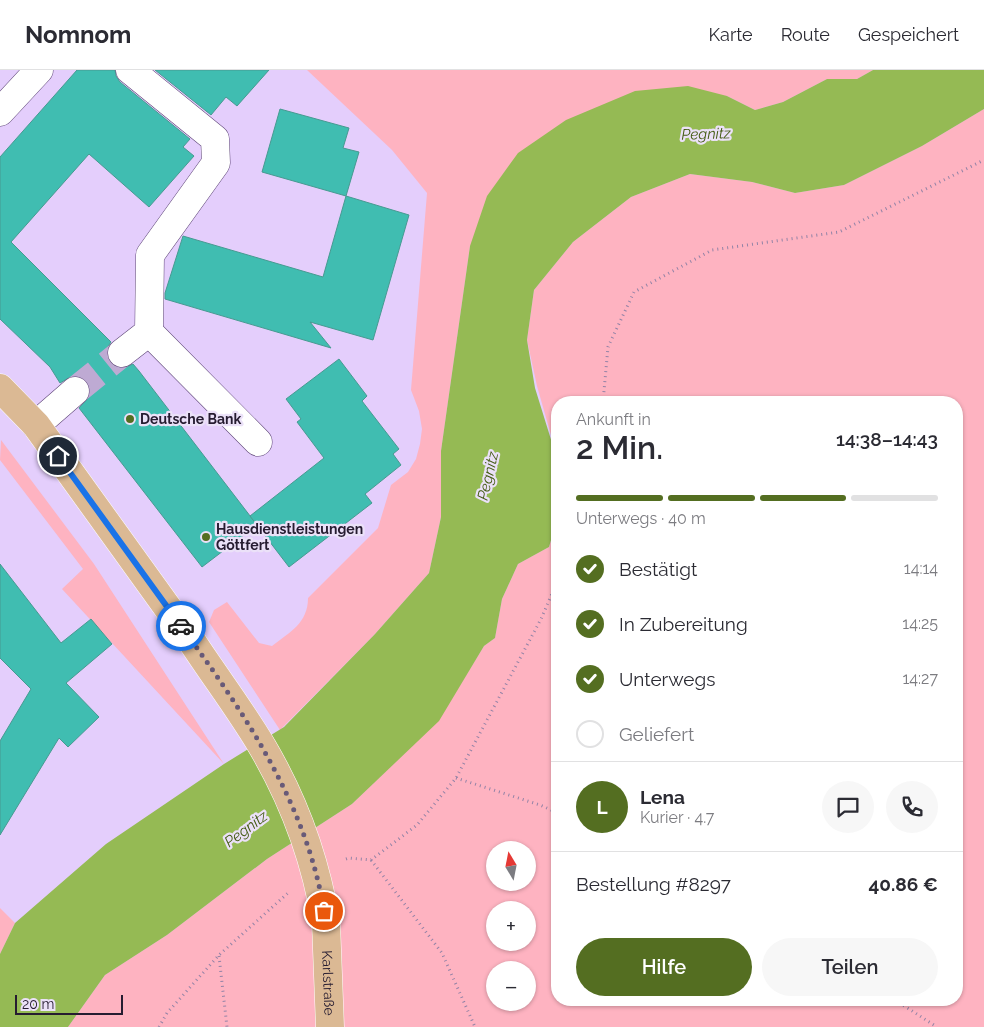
<!DOCTYPE html>
<html lang="de">
<meta charset="utf-8">
<style>
:root{--surface:#fff;--page:#f7f7f7;--text:#2b2b33;--muted:#7c7c81;--line:#e1e1e2;--accent:#546e21}
body{margin:0;font-family:Raleway,sans-serif;background:var(--page);color:var(--text);height:100vh;display:flex;flex-direction:column;font-size:19px;white-space:nowrap}
*{box-sizing:border-box;margin:0}
p{font-size:16px;color:var(--muted)}
.icon{flex:none;width:28px;height:28px;fill:none;stroke:currentColor;stroke-width:2;stroke-linecap:round;stroke-linejoin:round}
.map{position:relative;flex:1;overflow:hidden}
.panel{position:absolute;left:551px;top:326px;width:412px;height:610px;display:flex;flex-direction:column;background:var(--surface);border-radius:20px;box-shadow:0 1px 4px #0004}
.panel>*{flex:none}
.needle{width:32px;rotate:350deg}
.buttons{position:absolute;left:486px;top:771px;display:grid;gap:10px}
.buttons a{display:grid;place-items:center;width:50px;height:50px;border-radius:50%;background:var(--surface);box-shadow:0 1px 4px #0004;font-size:25px}
.scale{position:absolute;left:15px;bottom:12px;width:108px;box-sizing:border-box;padding-left:5px;border:2px solid #261c31;border-top:0;font-size:14px;line-height:18px;white-space:nowrap;color:#261c31;-webkit-text-stroke:4px #ebe1f8;paint-order:stroke}
.pin{position:absolute;display:grid;place-items:center;width:42px;height:42px;color:#fff;margin:-21px;border:2px solid #fff;border-radius:50%;box-shadow:0 1px 5px #0007}
.courier{position:absolute;display:grid;place-items:center;width:50px;height:50px;margin:-25px;border:4px solid #1a73e8;border-radius:50%;background:#fff;color:#222;box-shadow:0 1px 6px #0007}
.headline em{font-style:normal;font-weight:600}
.headline div{display:flex;flex-direction:column-reverse}
.headline{display:flex;align-items:center;justify-content:space-between;height:85px;padding:0 25px}
h1{font-size:32px;font-weight:600;line-height:38px}
.bar{display:grid;grid-template-columns:repeat(4,1fr);gap:8px 5px;align-content:center;height:60px;padding:0 25px}
.bar i{height:6px;border-radius:4px;background:var(--line)}
.bar .on{background:var(--accent)}
.bar p{grid-column:span 4}
.line{display:flex;align-items:center;gap:12px;padding:0 25px;border-top:1px solid var(--line)}
.line div{flex:1}
.round{display:grid;place-items:center;flex:none;width:52px;height:52px;border-radius:26px;background:var(--page)}
ol{padding:0 25px;list-style:none}
li{display:flex;align-items:center;gap:15px;height:55px}
li p{margin-inline-start:auto}
li .icon{padding:5px;border-radius:50%;background:var(--accent);color:#fff;stroke-width:4}
li:last-child{color:var(--muted)}
li i{width:28px;height:28px;border:2px solid var(--line);border-radius:50%}
.action{display:flex;gap:10px;margin-top:auto;padding:10px 25px}
.action a{flex:1;height:58px;border-radius:30px;background:var(--accent);color:#fff;font-size:20px;font-weight:600;line-height:58px;text-align:center}
.action a+a{background:var(--page);color:var(--text)}
header{display:flex;align-items:center;gap:30px;box-sizing:border-box;height:70px;padding:0 25px;background:var(--surface);border-bottom:1px solid var(--line)}
header strong{font-size:24px}
nav{display:flex;gap:28px;margin-inline-start:auto;font-size:18px}
.map>svg:first-child{display:block}
.green{fill:#feb3c1;fill-rule:evenodd}
.water{fill:#95ba54}
.building{fill:#40bdb1;stroke:#479a91}
.lines{fill:none;stroke-linecap:round;stroke-linejoin:round}
.minor-tunnel{stroke:#beaad3;stroke-width:28;stroke-dasharray:28 14;stroke-linecap:butt}
.minor-casing{stroke:#5f4778;stroke-width:29}
.major-casing{stroke:#fff;stroke-width:29}
.path{stroke:#9383a6;stroke-width:3;stroke-dasharray:1 4;stroke-linecap:butt}
.minor{stroke:#fff;stroke-width:28}
.major{stroke:#dbb994;stroke-width:28}
.major-bridge-casing{stroke:#fff;stroke-width:29;stroke-linecap:butt}
.major-bridge{stroke:#dbb994;stroke-width:28}
.done{stroke:#685a78;stroke-width:5;stroke-dasharray:0 9}
.route{stroke:#1a73e8;stroke-width:6}
.poi-dot{fill:#546e21;stroke:#ebe1f8;stroke-width:2}
.labels{text-anchor:middle;dominant-baseline:central;stroke-width:4.5;stroke-linejoin:round;paint-order:stroke}
.poi-label{font-size:14px;font-weight:bold;fill:#261c31;stroke:#ebe1f8;text-anchor:start}
.street-label{font-size:14px;fill:#261c31;stroke:#ebe1f8}
.water-label{font-size:15px;font-style:italic;fill:#425a11;stroke:#ebe1f8}
</style>
<header>
<strong>Nomnom</strong>
<nav><a>Karte</a><a>Route</a><a>Gespeichert</a></nav>
</header>
<div class="map">
<svg width="984" height="957" viewBox="0 0 984 957">
<rect width="100%" height="100%" fill="#e4cefc"/>
<g class="green">
<path d="M 307,0 L 873,0 L 857,9 L 827,9 L 783,32 L 755,40 L 727,26 L 470,176 L 441,381 L 441,447 L 429,503 L 375,564 L 280,660 L 209,552 L 214,540 L 227,532 L 259,573 L 272,576 C 290,562 308,553 308,528 L 378,458 L 391,415 L 408,402 L 416,389 L 420,374 L 422,359 L 419,341 L 411,320 L 427,123 L 392,80 Z"/>
<path d="M 984,39 L 984,957 L 68,957 L 105,905 L 167,865 L 267,789 L 352,734 L 438,651 L 484,576 L 495,568 L 502,529 L 518,494 L 549,477 L 557,450 L 558,930 L 958,930 L 958,332 L 558,332 L 557,386 L 537,316 L 527,270 L 534,220 L 573,172 L 631,127 L 690,104 L 752,112 L 795,123 L 844,115 L 922,76 ZM 495,780 L 528,780 L 528,812 L 495,812 ZM 495,840 L 528,840 L 528,872 L 495,872 ZM 495,900 L 528,900 L 528,932 L 495,932 Z"/>
<path d="M 1,370 L 94,494 L 224,694 L 62,519 L 83,499 L 0,390 Z"/>
<path d="M 0,838 L 15,853 L 0,884 Z"/>
</g>
<path class="water" d="M 873,0 L 984,0 L 984,39 L 922,76 L 844,115 L 795,123 L 752,112 L 690,104 L 631,127 L 573,172 L 534,220 L 527,270 L 535,318 L 557,389 L 557,450 L 549,477 L 518,494 L 502,529 L 495,568 L 484,576 L 439,651 L 352,734 L 267,789 L 167,865 L 105,905 L 68,957 L 0,957 L 0,884 L 15,853 L 106,774 L 224,694 L 284,657 L 375,564 L 429,503 L 441,447 L 441,381 L 470,176 L 487,126 L 518,83 L 566,50 L 635,21 L 688,16 L 727,26 L 755,40 L 783,32 L 827,9 L 857,9 Z"/>
<g class="building">
<path d="M 77,0 L 115,0 L 116,6 L 120,12 L 190,69 L 183,77 L 194,86 L 149,137 L 89,84 L 11,172 L 111,272 L 107,278 L 107,285 L 110,293 L 116,297 L 124,298 L 133,294 L 139,301 L 257,455 L 202,497 L 79,338 L 90,326 L 90,318 L 87,311 L 80,306 L 72,306 L 60,313 L 50,297 L 0,249 L 0,87 Z"/>
<path d="M 155,0 L 269,0 L 237,36 L 226,27 L 211,45 Z"/>
<path d="M 280,39 L 349,58 L 343,78 L 359,82 L 346,126 L 262,102 Z"/>
<path d="M 346,126 L 409,145 L 373,270 L 310,252 L 331,278 L 165,229 L 165,223 L 183,166 L 323,207 Z"/>
<path d="M 339,289 L 367,326 L 362,331 L 399,379 L 393,384 L 401,395 L 365,424 L 372,433 L 289,497 L 250,446 L 324,388 L 297,352 L 301,349 L 286,329 Z"/>
<path d="M 0,494 L 61,573 L 91,549 L 112,574 L 66,613 L 99,647 L 68,677 L 59,668 L 0,765 L 0,671 L 31,619 L 0,588 Z"/>
</g>
<g class="lines">
<path class="minor-tunnel" d="M 75,321 L 122,283"/>
<defs>
<g id="minor">
<path d="M 0,42 L 39,0"/>
<path d="M 149,262 L 258,372"/>
<path d="M 122,283 L 149,262 L 150,185 L 216,93 L 215,69 L 130,0"/>
<path d="M 36,355 L 75,321"/>
</g>
<g id="major">
<path d="M 0,318 L 36,355 L 193,573"/>
<path id="s1" d="M 326,853 L 330,957"/>
</g>
</defs>
<use href="#minor" class="minor-casing"/>
<use href="#major" class="major-casing"/>
<g class="path">
<path d="M 603,332 L 608,277 L 634,222 L 712,180 L 839,162 L 984,90"/>
<path d="M 456,708 L 540,735 L 558,743"/>
<path d="M 346,789 L 349,788 L 371,790 L 417,755 L 456,708 L 541,549 L 558,510"/>
<path d="M 371,790 L 442,883 L 475,957"/>
<path d="M 219,886 L 227,957"/>
<path d="M 895,930 L 937,957"/>
<path d="M 159,957 L 167,943 L 219,885 L 288,823"/>
</g>
<use href="#minor" class="minor"/>
<use href="#major" class="major"/>
<defs>
<path id="major-bridge" d="M 193,573 C 216,608 242,642 263,678 C 294,731 316,792 326,853"/>
</defs>
<use href="#major-bridge" class="major-bridge-casing"/>
<use href="#major-bridge" class="major-bridge"/>
</g>
<g class="lines">
<path class="done" d="M 181,556 C 243,641 307,734 324,841"/>
<path class="route" d="M 58,386 L 181,556"/>
</g>
<g class="poi-dot">
<circle cx="130" cy="349" r="5"/>
<circle cx="206" cy="467" r="5"/>
</g>
<g class="labels">
<g class="poi-label">
<text x="140" y="349">Deutsche Bank</text>
<text x="216" y="459">Hausdienstleistungen<tspan x="216" dy="16">Göttfert</tspan></text>
</g>
<g class="street-label">
<text stroke="none"><textPath href="#s1" startOffset="60">Karlstraße</textPath></text>
</g>
<g class="water-label">
<text transform="translate(706 64) rotate(-2)">Pegnitz</text>
<text transform="translate(488 406) rotate(-77)">Pegnitz</text>
<text transform="translate(246 759) rotate(-37)">Pegnitz</text>
</g>
</g>
</svg>
<div class="buttons">
<a><svg class="needle" viewBox="-14 -14 28 28"><path d="M0-13l5 13h-10z" fill="#e53935"/><path d="M0 13l5-13h-10z" fill="#7c7c81"/></svg></a>
<a>+</a>
<a>−</a>
</div>
<div class="scale">20 m</div>
<div class="pin" style="left:324px;top:841px;background:#ea580c"><svg class="icon" aria-label="bag" viewBox="0 0 24 24"><path d="M5 8h14l-1 12H6zM9 8a3 3 0 0 1 6 0"/></svg></div>
<div class="pin" style="left:58px;top:386px;background:#1f2937"><svg class="icon" aria-label="home" viewBox="0 0 24 24"><path d="M3 11l9-7 9 7M6 9v11h12V9"/></svg></div>
<div class="courier" style="left:181px;top:556px"><svg class="icon" aria-label="car" viewBox="0 0 24 24"><path d="M5 17H2v-5l4-1 3-4h7l3 4 3 1v5h-3M9 17h6M6 11h13"/><circle cx="7" cy="17" r="2"/><circle cx="17" cy="17" r="2"/></svg></div>
<section class="panel">
<div class="headline"><div><h1>2 Min.</h1><p>Ankunft in</p></div><em>14:38–14:43</em></div>
<div class="bar"><i class="on"></i><i class="on"></i><i class="on"></i><i></i><p>Unterwegs · 40 m</p></div>
<ol>
<li><svg class="icon" aria-label="check" viewBox="0 0 24 24"><path d="M5 12l5 5 9-10"/></svg>Bestätigt<p>14:14</p></li>
<li><svg class="icon" aria-label="check" viewBox="0 0 24 24"><path d="M5 12l5 5 9-10"/></svg>In Zubereitung<p>14:25</p></li>
<li><svg class="icon" aria-label="check" viewBox="0 0 24 24"><path d="M5 12l5 5 9-10"/></svg>Unterwegs<p>14:27</p></li>
<li><i></i>Geliefert</li>
</ol>
<div class="line" style="height:90px"><b class="round" style="background:var(--accent);color:#fff">L</b><div><b>Lena</b><p>Kurier · 4.7</p></div><a class="round"><svg class="icon" aria-label="chat" viewBox="0 0 24 24"><path d="M4 5h16v11H9l-5 4z"/></svg></a><a class="round"><svg class="icon" aria-label="phone" viewBox="0 0 24 24"><path d="M5 4h4l2 5-3 2q2 4 5 5l2-3 5 2v4C11 20 4 13 5 4z"/></svg></a></div>
<div class="line" style="height:65px"><div>Bestellung #8297</div><b>40.86 €</b></div>
<div class="action"><a>Hilfe</a><a>Teilen</a></div>
</section>
</div>
